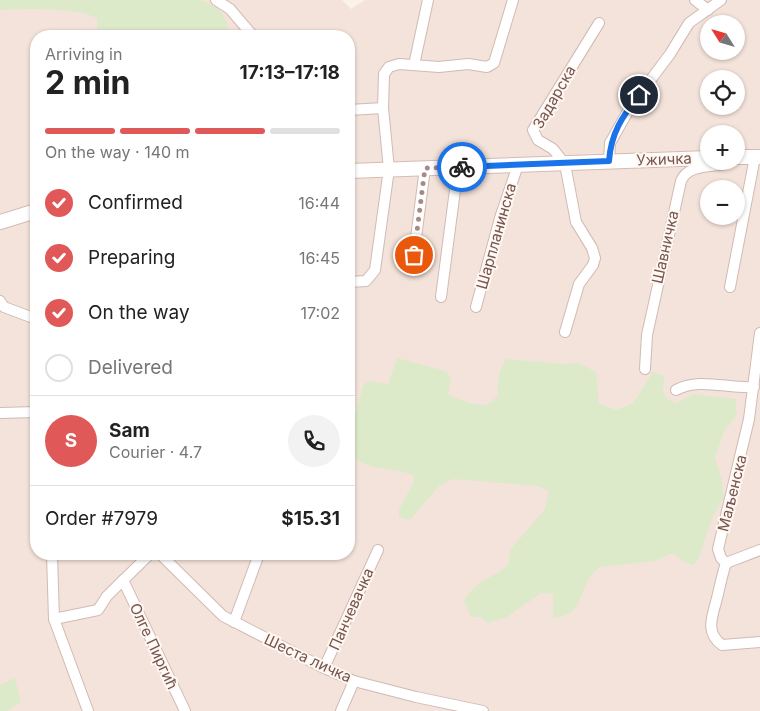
<!DOCTYPE html>
<meta charset="utf-8">
<style>
:root{--surface:#fff;--page:#f2f2f2;--text:#222;--muted:#767676;--line:#e0e0e0;--accent:#e05857}
body{margin:0;font-family:Inter,sans-serif;background:var(--page);color:var(--text);height:100vh;display:flex;flex-direction:column;font-size:19px;white-space:nowrap}
*{box-sizing:border-box;margin:0}
p{font-size:16px;color:var(--muted)}
.icon{flex:none;width:28px;height:28px;fill:none;stroke:currentColor;stroke-width:2;stroke-linecap:round;stroke-linejoin:round}
.map{position:relative;flex:1;overflow:hidden}
.sheet{position:absolute;left:30px;top:30px;width:325px;height:530px;display:flex;flex-direction:column;background:var(--surface);border-radius:20px;box-shadow:0 1px 4px #0004}
.sheet>*{flex:none}
.needle{width:32px;rotate:307deg}
.tools{position:absolute;left:700px;top:15px;display:grid;gap:10px}
.tools a{display:grid;place-items:center;width:45px;height:45px;border-radius:50%;background:var(--surface);box-shadow:0 1px 4px #0004;font-size:25px}
.pin{position:absolute;display:grid;place-items:center;width:42px;height:42px;color:#fff;margin:-21px;border:2px solid #fff;border-radius:50%;box-shadow:0 1px 5px #0007}
.courier{position:absolute;display:grid;place-items:center;width:50px;height:50px;margin:-25px;border:4px solid #1a73e8;border-radius:50%;background:#fff;color:#222;box-shadow:0 1px 6px #0007}
.head em{font-style:normal;font-weight:700}
.head div{display:flex;flex-direction:column-reverse}
.head{display:flex;align-items:center;justify-content:space-between;height:85px;padding:0 15px}
h1{font-size:32px;font-weight:700;line-height:38px}
.bar{display:grid;grid-template-columns:repeat(4,1fr);gap:8px 5px;align-content:center;height:60px;padding:0 15px}
.bar i{height:6px;border-radius:4px;background:var(--line)}
.bar .selected{background:var(--accent)}
.bar p{grid-column:span 4}
.line{display:flex;align-items:center;gap:12px;padding:0 15px;border-top:1px solid var(--line)}
.line div{flex:1}
.round{display:grid;place-items:center;flex:none;width:52px;height:52px;border-radius:26px;background:var(--page)}
ol{padding:0 15px;list-style:none}
li{display:flex;align-items:center;gap:15px;height:55px}
li p{margin-inline-start:auto}
li .icon{padding:5px;border-radius:50%;background:var(--accent);color:#fff;stroke-width:4}
li:last-child{color:var(--muted)}
li i{width:28px;height:28px;border:2px solid var(--line);border-radius:50%}
.map>svg:first-child{display:block}
.residential{fill:#f4e3da;fill-rule:evenodd}
.green{fill:#ddeac9}
.lines{fill:none;stroke-linecap:round;stroke-linejoin:round}
.street-casing{stroke:#d1bab3;stroke-width:12}
.secondary-casing{stroke:#d6bbb4;stroke-width:16}
.street{stroke:#fff;stroke-width:10}
.secondary{stroke:#fff;stroke-width:14}
.done{stroke:#a68b85;stroke-width:5;stroke-dasharray:0 9}
.route{stroke:#1a73e8;stroke-width:6}
.labels{text-anchor:middle;dominant-baseline:central;stroke-width:4;stroke-linejoin:round;paint-order:stroke}
.street-label{font-size:15px;fill:#77544e;stroke:#fef7f2}
</style>
<div class="map">
<svg width="760" height="711" viewBox="0 0 760 711">
<rect width="100%" height="100%" fill="#fcf2eb"/>
<path class="residential" d="M 0,0 L 342,0 L 351,9 L 365,0 L 760,0 L 760,711 L 0,711 ZM 709,24 L 736,24 L 736,51 L 709,51 ZM 36,36 L 349,36 L 349,554 L 36,554 ZM 709,79 L 736,79 L 736,106 L 709,106 ZM 709,134 L 736,134 L 736,161 L 709,161 ZM 709,189 L 736,189 L 736,216 L 709,216 Z"/>
<g class="green">
<path d="M 0,0 L 200,0 C 217,4 230,17 228,36 L 98,36 L 97,18 C 75,7 25,9 0,10 Z"/>
<path d="M 397,358 L 446,371 L 451,378 L 448,395 L 473,404 L 487,405 L 498,396 C 497,382 498,371 506,359 L 566,364 L 578,363 L 596,372 L 599,404 L 616,410 L 633,403 L 653,372 L 664,376 L 663,393 L 669,400 L 677,403 L 693,394 L 736,399 L 736,416 L 724,432 L 715,458 L 721,477 L 724,497 L 712,518 L 699,558 L 693,565 L 686,563 L 673,553 L 655,561 L 600,567 C 596,570 592,574 589,579 C 577,599 582,615 553,618 L 553,594 L 541,593 L 507,617 L 488,623 L 481,617 L 471,617 L 464,601 C 475,581 491,579 508,565 L 510,550 L 545,509 L 549,491 L 537,486 L 453,479 L 439,486 L 410,520 L 399,517 L 399,509 L 414,482 L 413,475 C 392,467 371,471 354,458 L 354,449 L 357,443 L 349,439 L 363,385 L 369,381 L 388,384 Z"/>
<path d="M 15,678 L 21,702 L 7,711 L 0,711 L 0,685 Z"/>
</g>
<g class="lines">
<defs>
<g id="street">
<path d="M 216,0 L 230,9 L 253,36"/>
<path d="M 695,0 L 708,10"/>
<path d="M 414,65 L 428,0"/>
<path d="M 349,110 L 383,108"/>
<path d="M 609,161 L 610,143 L 631,106 L 670,54 L 689,23 L 721,0"/>
<path d="M 412,269 L 425,168"/>
<path d="M 349,282 L 366,281 L 375,270 L 389,169 L 383,108 L 384,74 L 389,67 L 399,64 L 439,67 L 468,64 L 487,67 L 494,63 L 513,0"/>
<path d="M 730,287 L 755,157"/>
<path d="M 441,297 L 458,167"/>
<path d="M 0,301 L 4,307 L 36,319"/>
<path d="M 476,307 L 500,218 L 518,165"/>
<path d="M 565,332 L 579,284 L 593,265 L 595,258 L 592,248 L 576,222 L 565,164 L 553,149 L 538,140 L 533,130 L 599,23"/>
<path d="M 760,333 L 749,419 L 718,549 L 721,558 L 726,563 C 722,575 720,586 717,598 C 713,615 704,632 722,645 L 760,642"/>
<path d="M 645,369 L 647,335 L 681,181 C 687,165 710,167 725,164 L 730,161"/>
<path d="M 676,390 C 699,377 728,389 754,387"/>
<path d="M 0,413 L 36,412"/>
<path d="M 52,554 L 54,619 L 88,711"/>
<path d="M 160,554 L 223,616 L 324,668 L 354,681 L 416,697 L 483,711"/>
<path d="M 726,563 L 760,550"/>
<path d="M 123,580 L 185,711"/>
<path d="M 54,619 L 98,610 L 107,596 L 150,554"/>
<path d="M 234,622 L 259,554"/>
<path d="M 324,668 L 378,550"/>
<path d="M 341,711 L 354,681"/>
</g>
<g id="secondary">
<path d="M 736,157 L 760,157"/>
<path d="M 349,171 L 709,158"/>
<path d="M 0,222 L 36,211"/>
</g>
</defs>
<use href="#street" class="street-casing"/>
<use href="#secondary" class="secondary-casing"/>
<use href="#street" class="street"/>
<use href="#secondary" class="secondary"/>
</g>
<g class="lines">
<path class="done" d="M 414,255 L 425,168 L 462,167"/>
<path class="route" d="M 462,167 L 609,161 C 611,133 622,117 639,95"/>
</g>
<g class="labels">
<g class="street-label">
<text transform="translate(554 97) rotate(-60)">Задарска</text>
<text transform="translate(664 159) rotate(-2)">Ужичка</text>
<text transform="translate(496 236) rotate(-74)">Шарпланинска</text>
<text transform="translate(665 247) rotate(-77)">Шавничка</text>
<text transform="translate(732 493) rotate(-76)">Маљенска</text>
<text transform="translate(351 609) rotate(-66)">Панчевачка</text>
<text transform="translate(154 646) rotate(65)">Олге Пиргић</text>
<text transform="translate(308 658) rotate(25)">Шеста личка</text>
</g>
</g>
</svg>
<div class="tools">
<a><svg class="needle" viewBox="-14 -14 28 28"><path d="M0-13l5 13h-10z" fill="#e53935"/><path d="M0 13l5-13h-10z" fill="#767676"/></svg></a>
<a><svg class="icon" aria-label="locate" viewBox="0 0 24 24"><circle cx="12" cy="12" r="6"/><path d="M12 2v4M12 18v4M2 12h4M18 12h4"/></svg></a>
<a>+</a>
<a>−</a>
</div>
<div class="pin" style="left:414px;top:255px;background:#ea580c"><svg class="icon" aria-label="bag" viewBox="0 0 24 24"><path d="M5 8h14l-1 12H6zM9 8a3 3 0 0 1 6 0"/></svg></div>
<div class="pin" style="left:639px;top:95px;background:#1f2937"><svg class="icon" aria-label="home" viewBox="0 0 24 24"><path d="M3 11l9-7 9 7M6 9v11h12V9"/></svg></div>
<div class="courier" style="left:462px;top:167px"><svg class="icon" aria-label="bike" viewBox="0 0 24 24"><circle cx="6" cy="16" r="4"/><circle cx="18" cy="16" r="4"/><path d="M6 16l4-8h5l3 8M10 8l3 8H6M13 5h3"/></svg></div>
<section class="sheet">
<div class="head"><div><h1>2 min</h1><p>Arriving in</p></div><em>17:13–17:18</em></div>
<div class="bar"><i class="selected"></i><i class="selected"></i><i class="selected"></i><i></i><p>On the way · 140 m</p></div>
<ol>
<li><svg class="icon" aria-label="check" viewBox="0 0 24 24"><path d="M5 12l5 5 9-10"/></svg>Confirmed<p>16:44</p></li>
<li><svg class="icon" aria-label="check" viewBox="0 0 24 24"><path d="M5 12l5 5 9-10"/></svg>Preparing<p>16:45</p></li>
<li><svg class="icon" aria-label="check" viewBox="0 0 24 24"><path d="M5 12l5 5 9-10"/></svg>On the way<p>17:02</p></li>
<li><i></i>Delivered</li>
</ol>
<div class="line" style="height:90px"><b class="round" style="background:var(--accent);color:#fff">S</b><div><b>Sam</b><p>Courier · 4.7</p></div><a class="round"><svg class="icon" aria-label="phone" viewBox="0 0 24 24"><path d="M5 4h4l2 5-3 2q2 4 5 5l2-3 5 2v4C11 20 4 13 5 4z"/></svg></a></div>
<div class="line" style="height:65px"><div>Order #7979</div><b>$15.31</b></div>
</section>
</div>
